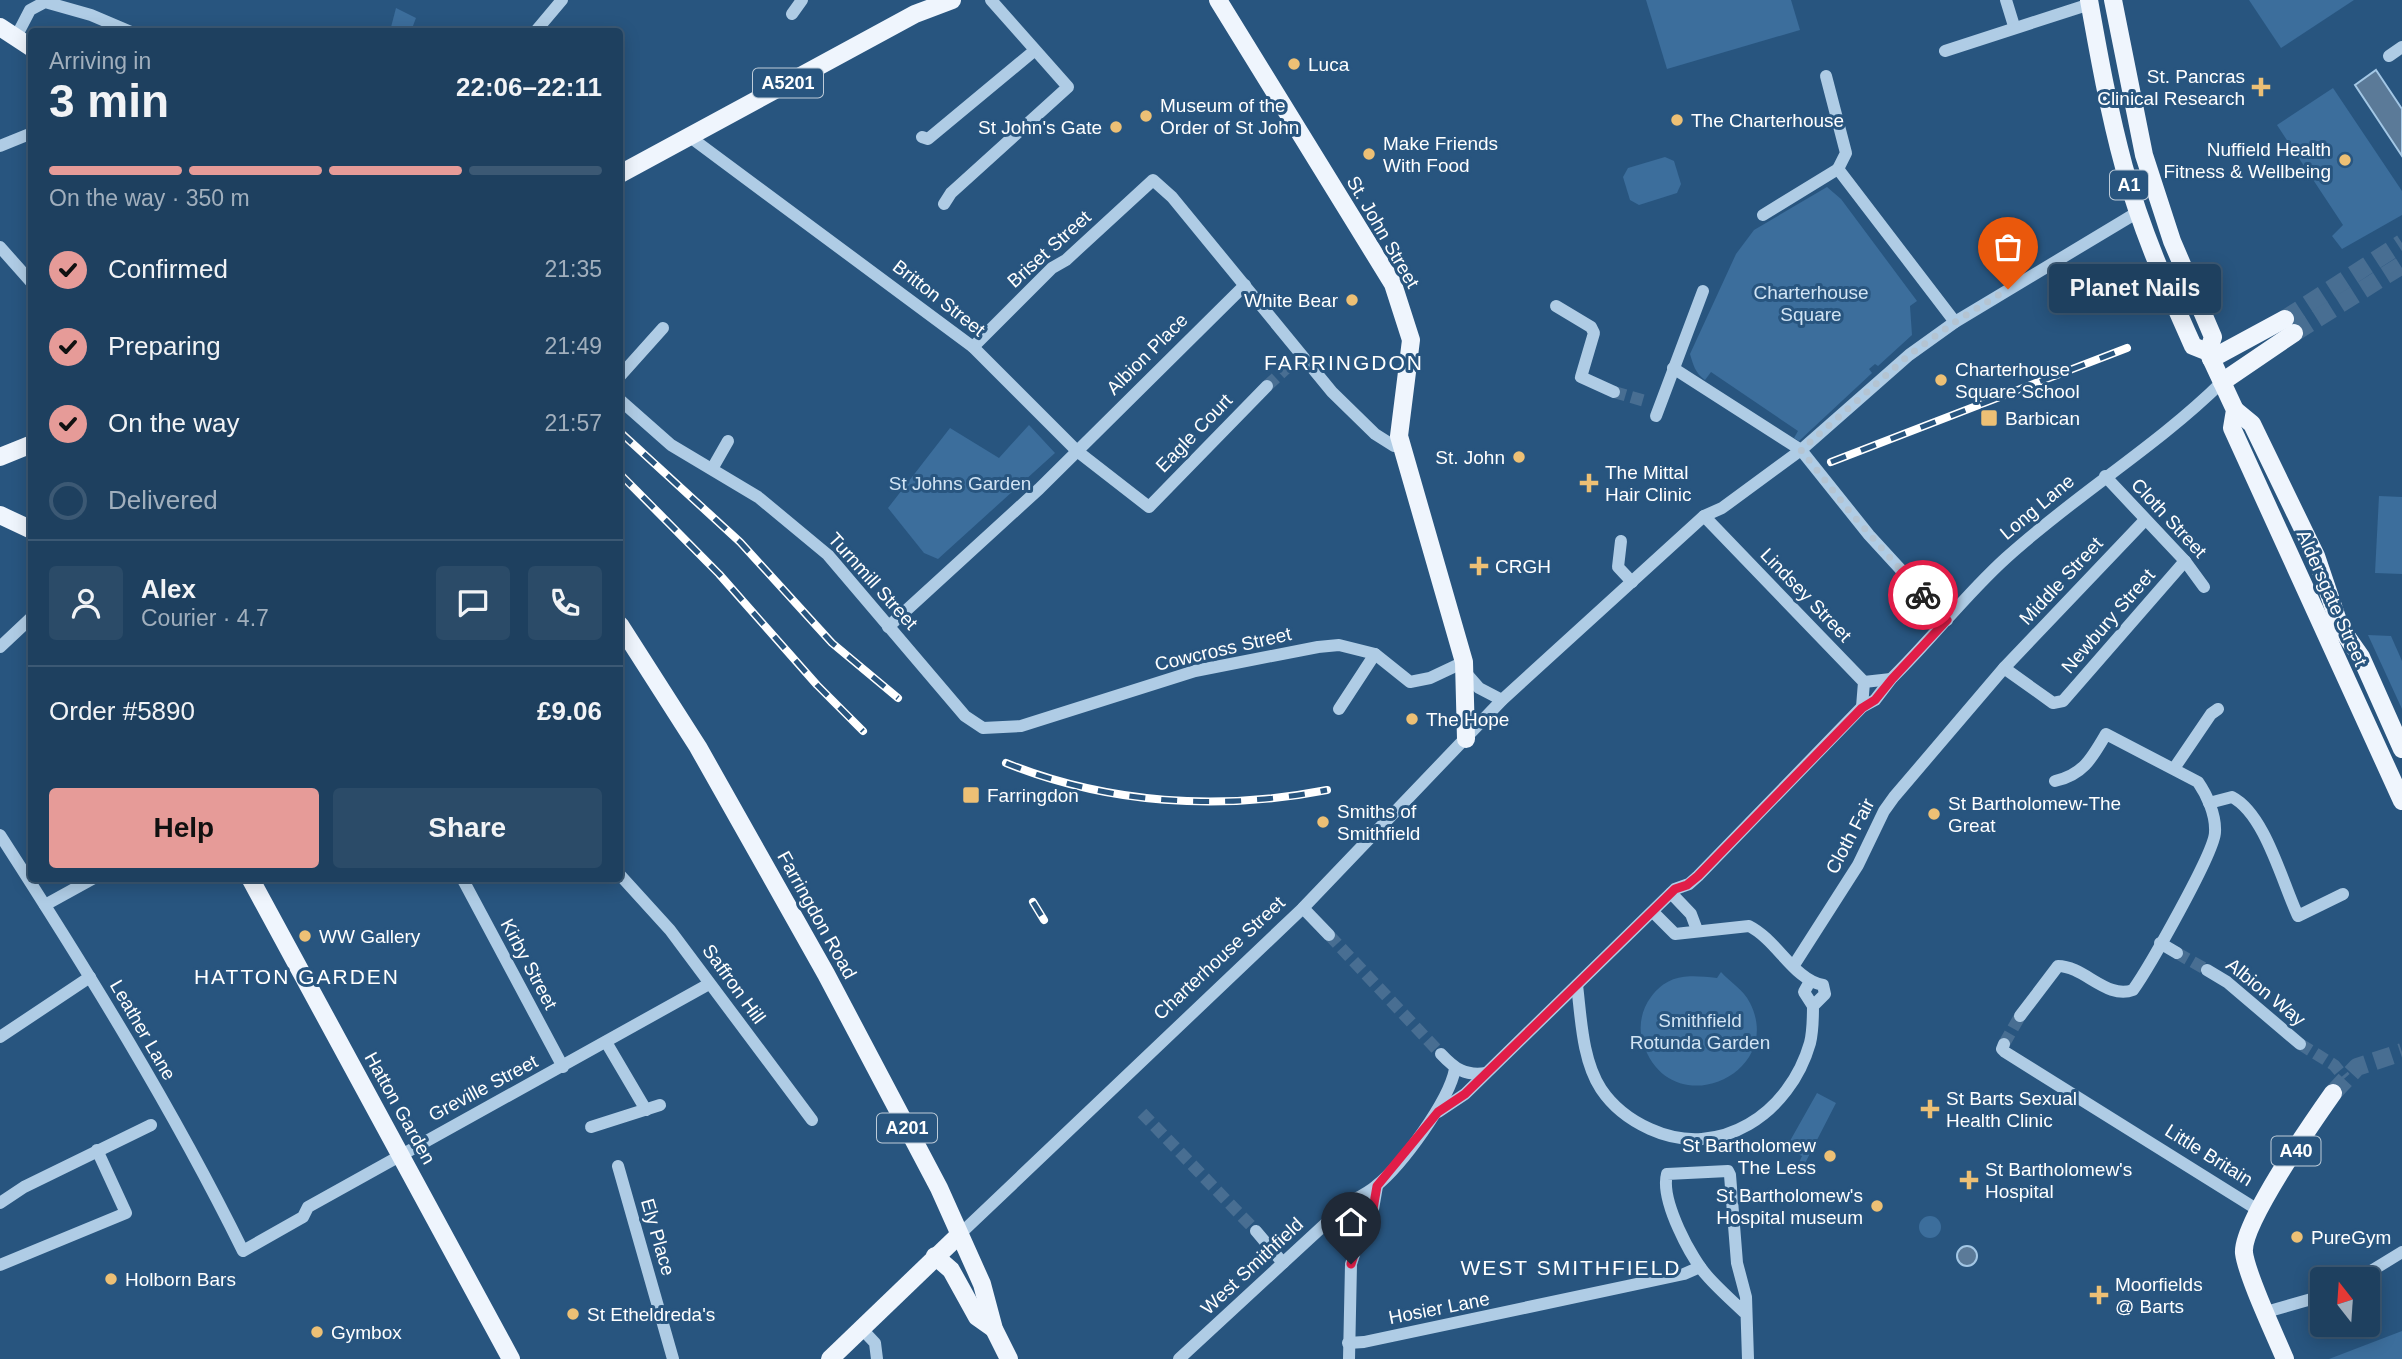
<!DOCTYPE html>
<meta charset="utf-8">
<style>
:root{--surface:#1e405f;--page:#2b4b68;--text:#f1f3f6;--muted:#a1afbd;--line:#3c5974;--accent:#e69b98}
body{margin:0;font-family:Arial,sans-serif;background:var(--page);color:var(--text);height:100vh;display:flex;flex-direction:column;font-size:26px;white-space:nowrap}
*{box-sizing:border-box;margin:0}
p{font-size:23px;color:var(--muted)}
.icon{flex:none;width:38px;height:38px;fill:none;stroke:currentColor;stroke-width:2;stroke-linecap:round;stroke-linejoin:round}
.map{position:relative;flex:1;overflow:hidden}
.side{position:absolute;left:28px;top:28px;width:595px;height:854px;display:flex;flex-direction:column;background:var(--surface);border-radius:7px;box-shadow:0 4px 18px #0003,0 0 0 2px var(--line)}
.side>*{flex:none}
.needle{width:46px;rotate:343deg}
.tools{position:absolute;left:2310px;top:1267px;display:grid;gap:14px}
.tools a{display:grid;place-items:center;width:70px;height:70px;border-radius:7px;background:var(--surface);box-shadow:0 4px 18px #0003,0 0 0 2px var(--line);font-size:35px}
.pin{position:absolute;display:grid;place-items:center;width:60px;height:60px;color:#fff;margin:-72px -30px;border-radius:50% 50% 50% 0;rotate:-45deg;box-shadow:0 0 7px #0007}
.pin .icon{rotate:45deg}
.courier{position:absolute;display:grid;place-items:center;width:70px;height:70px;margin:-35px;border:5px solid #e11d48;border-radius:50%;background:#fff;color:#222;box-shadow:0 2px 9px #0007}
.bubble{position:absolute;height:49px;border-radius:7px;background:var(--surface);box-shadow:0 4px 18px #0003,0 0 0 2px var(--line);font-size:23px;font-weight:800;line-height:49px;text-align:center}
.summary em{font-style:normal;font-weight:800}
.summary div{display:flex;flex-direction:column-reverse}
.summary{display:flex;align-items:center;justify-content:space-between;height:119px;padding:0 21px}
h1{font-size:46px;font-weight:800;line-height:52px}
.bar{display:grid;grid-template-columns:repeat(4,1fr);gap:10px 7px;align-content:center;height:84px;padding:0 21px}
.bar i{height:9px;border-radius:5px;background:var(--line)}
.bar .on{background:var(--accent)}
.bar p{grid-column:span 4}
.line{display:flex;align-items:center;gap:18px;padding:0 21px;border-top:2px solid var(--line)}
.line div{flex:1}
.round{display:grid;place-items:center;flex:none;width:74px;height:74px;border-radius:7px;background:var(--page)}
ol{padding:0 21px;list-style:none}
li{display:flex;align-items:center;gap:21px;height:77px}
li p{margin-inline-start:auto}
li .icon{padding:7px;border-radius:50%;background:var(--accent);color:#111;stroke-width:4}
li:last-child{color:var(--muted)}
li i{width:38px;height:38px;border:4px solid var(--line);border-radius:50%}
.cta{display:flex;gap:14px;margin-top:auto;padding:14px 21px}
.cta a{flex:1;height:80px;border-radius:7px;background:var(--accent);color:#111;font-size:28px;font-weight:800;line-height:80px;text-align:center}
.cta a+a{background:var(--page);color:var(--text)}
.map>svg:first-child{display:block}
.green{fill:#3c6e9c}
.water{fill:#5b7a98;stroke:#a3c7e5;stroke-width:2}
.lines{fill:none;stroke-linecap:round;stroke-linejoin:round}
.minor-tunnel{stroke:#486e92;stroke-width:12;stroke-dasharray:12 6;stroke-linecap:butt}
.major-tunnel{stroke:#486e92;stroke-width:18;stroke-dasharray:18 9;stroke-linecap:butt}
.minor{stroke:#afcce5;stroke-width:12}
.major{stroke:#eff5fd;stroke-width:18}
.rail-casing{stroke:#fff;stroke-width:8}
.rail{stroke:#28557f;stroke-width:5;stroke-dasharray:16;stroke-linecap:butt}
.done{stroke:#b4c4d2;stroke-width:7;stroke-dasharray:0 12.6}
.route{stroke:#e11d48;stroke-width:9}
.poi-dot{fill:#edc075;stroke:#28557f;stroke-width:2.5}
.labels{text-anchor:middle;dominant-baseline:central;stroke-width:6;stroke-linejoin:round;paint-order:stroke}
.shield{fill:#28557f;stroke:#beccd9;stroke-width:2}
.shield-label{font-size:18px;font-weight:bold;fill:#fff}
.poi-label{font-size:19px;fill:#fff;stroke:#28557f;text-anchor:start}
.street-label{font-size:19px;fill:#fff;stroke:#28557f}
.park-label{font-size:19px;fill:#d1e4f4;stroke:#28557f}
.neighbourhood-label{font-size:21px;letter-spacing:2px;fill:#fff;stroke:#28557f}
</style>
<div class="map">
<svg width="2402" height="1359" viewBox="0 0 2402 1359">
<rect width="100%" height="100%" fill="#28557f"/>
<g class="green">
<path d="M 1646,0 L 1791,0 L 1800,30 L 1667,69 Z"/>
<path d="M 2249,0 L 2354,0 L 2281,48 Z"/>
<path d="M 396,8 L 416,18 L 411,31 L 390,31 Z"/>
<path d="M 2333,88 L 2402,191 L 2402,215 L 2342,249 L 2332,236 L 2343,225 L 2277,125 Z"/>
<path d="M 1665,157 L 1674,161 L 1681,184 L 1677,193 L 1639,205 L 1630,200 L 1623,177 L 1628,168 Z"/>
<path d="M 1827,187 L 1841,199 L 1917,301 L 1910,306 L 1912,335 L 1878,366 L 1875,364 L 1869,369 L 1872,373 L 1799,441 L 1794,438 L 1798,431 L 1711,372 L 1705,380 C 1695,373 1693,364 1690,354 L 1736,254 L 1754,230 Z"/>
<path d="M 1029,425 L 1055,453 L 938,559 L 924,553 L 888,508 L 950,428 L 999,458 Z"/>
<path d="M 2379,496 L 2402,497 L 2402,574 L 2375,573 Z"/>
<path d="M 2368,635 L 2391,636 L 2402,661 L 2402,709 Z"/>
<path d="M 1721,972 C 1731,983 1743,989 1750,1003 C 1786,1074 1670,1126 1643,1043 C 1638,1028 1641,1010 1651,997 C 1669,973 1689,975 1717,978 Z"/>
<path d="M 1817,1093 L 1836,1103 L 1802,1169 L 1797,1167 L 1802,1156 L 1786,1148 Z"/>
<circle cx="1930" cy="1227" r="11"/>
<path d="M 2402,1331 L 2402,1359 L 2329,1359 Z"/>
</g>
<g class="water">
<path d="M 2376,70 L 2402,109 L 2402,156 L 2355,85 Z"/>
<circle cx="1967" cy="1256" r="10"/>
</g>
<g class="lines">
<g class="minor-tunnel">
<path d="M 1267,386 L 1292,363"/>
<path d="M 1614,392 L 1645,401"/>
<path d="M 1329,935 L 1441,1054"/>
<path d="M 2177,953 L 2207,970"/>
<path d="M 2004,1044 L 2020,1016"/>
<path d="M 2300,1044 L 2334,1065 L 2345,1078"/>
<path d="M 1142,1113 L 1256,1231"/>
</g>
<g class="major-tunnel">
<path d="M 2285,319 L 2402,243"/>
<path d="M 2294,333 L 2402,265"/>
<path d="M 2333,1093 L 2357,1067 L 2402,1052"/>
</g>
<g class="minor">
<path d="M 2006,0 L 2014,26"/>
<path d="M 792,14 L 802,0"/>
<path d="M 535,32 L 562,0"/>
<path d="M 16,37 L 30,10 L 45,2 L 91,15 L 131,32"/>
<path d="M 1945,51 L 2090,4"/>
<path d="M 2389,56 L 2402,47"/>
<path d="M 1826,76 L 1846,153 L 1838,169"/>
<path d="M 690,137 L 973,347 L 1077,451 L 1149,507 L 1267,386"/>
<path d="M 922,137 L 928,139 L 1034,51"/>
<path d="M 0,146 L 32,133"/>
<path d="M 1838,169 L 1955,322"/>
<path d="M 944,204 L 951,193 L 1068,87 L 991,0"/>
<path d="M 1763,215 L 1838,169"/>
<path d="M 0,247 L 32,283"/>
<path d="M 1556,306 L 1591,327 L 1594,333 L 1581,377 L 1614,392"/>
<path d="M 973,347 L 1052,268 L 1066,260 L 1153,180 L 1172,197 L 1332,392 L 1375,434 L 1394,446 L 1401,444"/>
<path d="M 1673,368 L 1801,450 L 1869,535 L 1947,620"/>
<path d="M 620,376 L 663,328"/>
<path d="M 620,400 L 671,445 L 758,497 L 828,555 L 965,716 L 983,728 L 1021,726 L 1195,671 L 1318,647 L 1339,645 L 1375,654 L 1410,682 L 1430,678 L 1464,662"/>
<path d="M 1656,416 L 1703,291"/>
<path d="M 712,469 L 728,441"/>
<path d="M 2105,476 L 2185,561 L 2204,587"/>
<path d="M 1704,516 L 1864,682 L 1862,707"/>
<path d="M 1621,541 L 1618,567 L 1632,582"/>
<path d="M 888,627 L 1039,489 L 1245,285"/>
<path d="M 0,647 L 32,617"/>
<path d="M 2004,668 L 2053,703 L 2063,701 L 2185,561"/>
<path d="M 1465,672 L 1479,688 L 1502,700"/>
<path d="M 1864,682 L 1891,679"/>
<path d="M 1339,709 L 1375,654"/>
<path d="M 2175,767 L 2211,714 L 2218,709"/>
<path d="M 2209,803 L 2232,797 C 2265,814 2282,882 2298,916 L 2343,894"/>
<path d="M 0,835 C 87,970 172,1107 243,1251 L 303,1217 L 308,1207 L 709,984"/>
<path d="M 620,875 L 670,930 L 812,1120"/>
<path d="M 462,878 L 563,1067"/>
<path d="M 1671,893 L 1691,914 L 1697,930"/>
<path d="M 45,905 L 94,878"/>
<path d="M 1303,908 L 1329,935"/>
<path d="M 2160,943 L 2177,953"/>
<path d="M 1794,965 L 1858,865 L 1884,811 L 1894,797 L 2004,668 L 2145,520"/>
<path d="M 2207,970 L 2227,982 L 2300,1044"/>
<path d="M 1809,983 L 1804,992 L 1813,1006"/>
<path d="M 1577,985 C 1581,1017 1582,1060 1601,1089 C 1613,1107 1630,1120 1650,1129 C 1720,1161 1790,1113 1810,1043 C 1813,1031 1813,1018 1813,1006 L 1825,994 L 1823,985 C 1794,980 1777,940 1749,926 L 1675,934 L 1653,912"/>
<path d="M 2020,1016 L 2058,966 C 2084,966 2107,1000 2133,990 C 2148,969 2215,852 2215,832 C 2216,815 2207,795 2198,782 L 2106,734 C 2092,758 2083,775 2055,781"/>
<path d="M 0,1037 L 90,977"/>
<path d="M 606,1042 L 646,1110"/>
<path d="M 2004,1044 L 2002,1049 L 2005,1052 L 2258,1210"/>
<path d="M 1441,1054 C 1455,1069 1465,1076 1486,1073"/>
<path d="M 1438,1112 L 1465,1094 L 1675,889 L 1689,884 L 1698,876 L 1862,707 L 1875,700 L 1891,679 C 1931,640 1965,595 2006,558 C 2075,495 2156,447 2222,382"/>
<path d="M 591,1127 L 660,1105"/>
<path d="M 618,1166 L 673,1359"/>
<path d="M 0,1203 L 24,1187 L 151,1125"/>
<path d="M 1256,1231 L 1283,1263"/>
<path d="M 959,1235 L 1303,908 L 1502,700 L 1704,516 L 1722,508 L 1801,450 L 1909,355 L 1955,322 L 2138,212"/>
<path d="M 0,1265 L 126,1213 L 97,1150"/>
<path d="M 2358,1279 L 2402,1252"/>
<path d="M 1744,1312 C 1732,1301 1720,1290 1709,1278 C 1691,1259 1660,1200 1667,1174 L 1728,1171 L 1730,1175 L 1737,1263 L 1746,1297 L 1748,1359"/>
<path d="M 2266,1312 L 2322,1296"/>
<path d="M 860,1327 L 875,1343 L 877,1359"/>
<path d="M 1348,1343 L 1364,1342 L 1684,1274 L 1700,1267"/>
<path d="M 1179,1359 L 1348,1203 C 1357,1198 1368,1193 1376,1186 C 1402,1165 1449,1101 1455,1069"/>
<path d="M 1349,1359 L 1351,1264 L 1361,1233 L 1372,1215 L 1377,1186"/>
</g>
<g class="major">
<path d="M 1218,0 L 1393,284 L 1411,340 L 1399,436 L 1464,662 L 1466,739"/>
<path d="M 2089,0 C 2099,56 2109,112 2124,167 C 2141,229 2167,288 2193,346 L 2208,352 L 2235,410 L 2232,428 L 2402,801"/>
<path d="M 2113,0 L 2144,155 L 2172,241 L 2213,337 L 2208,352"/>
<path d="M 0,27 L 32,48"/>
<path d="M 620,174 L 915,14 L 952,0"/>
<path d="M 2211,359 L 2285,319"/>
<path d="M 2222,382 L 2294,333"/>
<path d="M 2235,410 L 2252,424 L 2316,556 L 2340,627 L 2361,657 L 2402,749"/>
<path d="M 0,457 L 32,444"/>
<path d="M 0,515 L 32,530"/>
<path d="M 620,625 L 698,747 L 826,974 L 939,1188 L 982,1284 L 994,1329 L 1009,1359"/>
<path d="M 250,878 L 511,1359"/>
<path d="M 935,1256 L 951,1270 L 977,1317 L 994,1329"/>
<path d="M 830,1359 L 959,1235"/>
<path d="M 2285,1359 C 2275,1335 2247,1276 2244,1253 C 2241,1224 2314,1120 2333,1093"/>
</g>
<defs>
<g id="rail">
<path d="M 620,432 L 740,542 L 832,643 L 898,698"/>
<path d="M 1831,462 L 2127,348"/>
<path d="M 620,474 L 719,574 L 817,685 L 863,731"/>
<path d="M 1006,763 C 1108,804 1219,811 1327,790"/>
<path d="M 1033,902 L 1044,920"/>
</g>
</defs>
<use href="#rail" class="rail-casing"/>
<use href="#rail" class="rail"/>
</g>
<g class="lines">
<path class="done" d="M 1923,595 L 1850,512 L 1801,450 L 1909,355 L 1955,322 L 2008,289"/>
<path class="route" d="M 1351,1264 L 1361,1233 L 1372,1215 L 1377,1186 L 1438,1112 L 1465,1094 L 1675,889 L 1687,885 L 1698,876 L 1862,708 L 1875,700 L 1892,679 L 1947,620 L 1923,595"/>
</g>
<g class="poi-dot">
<circle cx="1294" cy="64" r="7"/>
<path d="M2257.5 76.5h7v7h7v7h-7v7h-7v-7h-7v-7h7z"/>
<circle cx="1146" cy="116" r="7"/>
<circle cx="1677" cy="120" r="7"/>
<circle cx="1116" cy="127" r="7"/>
<circle cx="1369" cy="154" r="7"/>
<circle cx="2345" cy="160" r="7"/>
<circle cx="1352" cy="300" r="7"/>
<circle cx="1941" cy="380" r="7"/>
<rect x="1980" y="409" width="18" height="18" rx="3.5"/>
<circle cx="1519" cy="457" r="7"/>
<path d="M1585.5 472.5h7v7h7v7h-7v7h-7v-7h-7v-7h7z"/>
<path d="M1475.5 555.5h7v7h7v7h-7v7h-7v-7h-7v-7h7z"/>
<circle cx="1412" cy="719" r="7"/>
<rect x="962" y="786" width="18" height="18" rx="3.5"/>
<circle cx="1934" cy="814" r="7"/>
<circle cx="1323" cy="822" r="7"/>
<circle cx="305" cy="936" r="7"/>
<path d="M1926.5 1098.5h7v7h7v7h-7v7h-7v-7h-7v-7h7z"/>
<circle cx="1830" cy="1156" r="7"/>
<path d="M1965.5 1169.5h7v7h7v7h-7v7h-7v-7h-7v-7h7z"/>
<circle cx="1877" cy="1206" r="7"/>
<circle cx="2297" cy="1237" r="7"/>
<circle cx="111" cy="1279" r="7"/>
<path d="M2095.5 1284.5h7v7h7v7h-7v7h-7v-7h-7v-7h7z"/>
<circle cx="573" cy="1314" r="7"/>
<circle cx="317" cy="1332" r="7"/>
</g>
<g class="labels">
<g class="shield">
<rect x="753" y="68.5" width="70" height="29" rx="5"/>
<rect x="2110" y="170.5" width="38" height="29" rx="5"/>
<rect x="877" y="1113.5" width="60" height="29" rx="5"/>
<rect x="2271.5" y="1136.5" width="49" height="29" rx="5"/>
</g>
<g class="shield-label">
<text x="788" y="83">A5201</text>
<text x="2129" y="185">A1</text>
<text x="907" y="1128">A201</text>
<text x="2296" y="1151">A40</text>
</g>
<g class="poi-label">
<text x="1308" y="64">Luca</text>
<text x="2245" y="76" text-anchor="end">St. Pancras<tspan x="2245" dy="22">Clinical Research</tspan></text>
<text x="1160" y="105">Museum of the<tspan x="1160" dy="22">Order of St John</tspan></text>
<text x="1691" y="120">The Charterhouse</text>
<text x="1102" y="127" text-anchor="end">St John's Gate</text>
<text x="1383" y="143">Make Friends<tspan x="1383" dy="22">With Food</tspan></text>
<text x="2331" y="149" text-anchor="end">Nuffield Health<tspan x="2331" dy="22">Fitness &amp; Wellbeing</tspan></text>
<text x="1338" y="300" text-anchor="end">White Bear</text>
<text x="1955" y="369">Charterhouse<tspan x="1955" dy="22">Square School</tspan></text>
<text x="2005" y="418">Barbican</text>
<text x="1505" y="457" text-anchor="end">St. John</text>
<text x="1605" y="472">The Mittal<tspan x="1605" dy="22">Hair Clinic</tspan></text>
<text x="1495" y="566">CRGH</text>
<text x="1426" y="719">The Hope</text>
<text x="987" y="795">Farringdon</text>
<text x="1948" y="803">St Bartholomew-The<tspan x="1948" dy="22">Great</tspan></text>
<text x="1337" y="811">Smiths of<tspan x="1337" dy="22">Smithfield</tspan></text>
<text x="319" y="936">WW Gallery</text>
<text x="1946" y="1098">St Barts Sexual<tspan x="1946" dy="22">Health Clinic</tspan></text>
<text x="1816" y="1145" text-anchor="end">St Bartholomew<tspan x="1816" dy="22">The Less</tspan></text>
<text x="1985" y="1169">St Bartholomew's<tspan x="1985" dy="22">Hospital</tspan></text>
<text x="1863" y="1195" text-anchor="end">St Bartholomew's<tspan x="1863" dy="22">Hospital museum</tspan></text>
<text x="2311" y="1237">PureGym</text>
<text x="125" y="1279">Holborn Bars</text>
<text x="2115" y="1284">Moorfields<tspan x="2115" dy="22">@ Barts</tspan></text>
<text x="587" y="1314">St Etheldreda's</text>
<text x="331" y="1332">Gymbox</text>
</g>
<g class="street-label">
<text transform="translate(1383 232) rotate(60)">St. John Street</text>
<text transform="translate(1049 249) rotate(-42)">Briset Street</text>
<text transform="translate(939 298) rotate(38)">Britton Street</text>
<text transform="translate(1147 354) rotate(-45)">Albion Place</text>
<text transform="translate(1194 433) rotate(-46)">Eagle Court</text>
<text transform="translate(2037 507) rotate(-40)">Long Lane</text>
<text transform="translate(2169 518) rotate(47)">Cloth Street</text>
<text transform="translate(873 581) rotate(48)">Turnmill Street</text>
<text transform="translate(2061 581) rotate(-47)">Middle Street</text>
<text transform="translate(1806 595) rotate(46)">Lindsey Street</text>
<text transform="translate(2332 598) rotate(66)">Aldersgate Street</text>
<text transform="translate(2108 621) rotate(-49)">Newbury Street</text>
<text transform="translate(1223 649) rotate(-13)">Cowcross Street</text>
<text transform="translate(1850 836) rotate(-62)">Cloth Fair</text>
<text transform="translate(817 915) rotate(61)">Farringdon Road</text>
<text transform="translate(1219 958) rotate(-43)">Charterhouse Street</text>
<text transform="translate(529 964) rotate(62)">Kirby Street</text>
<text transform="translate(734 984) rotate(54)">Saffron Hill</text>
<text transform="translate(2266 992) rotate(39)">Albion Way</text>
<text transform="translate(143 1030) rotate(60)">Leather Lane</text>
<text transform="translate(483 1088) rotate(-28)">Greville Street</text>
<text transform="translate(400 1108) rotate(61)">Hatton Garden</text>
<text transform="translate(2209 1155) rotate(32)">Little Britain</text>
<text transform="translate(658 1237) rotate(74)">Ely Place</text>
<text transform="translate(1252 1266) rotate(-43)">West Smithfield</text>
<text transform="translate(1439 1308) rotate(-11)">Hosier Lane</text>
</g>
<g class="park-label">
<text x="1811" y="292">Charterhouse<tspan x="1811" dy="22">Square</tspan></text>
<text x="960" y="483">St Johns Garden</text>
<text x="1700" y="1020">Smithfield<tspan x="1700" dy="22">Rotunda Garden</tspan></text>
</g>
<g class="neighbourhood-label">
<text x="1344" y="362">FARRINGDON</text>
<text x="297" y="976">HATTON GARDEN</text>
<text x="1571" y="1267">WEST SMITHFIELD</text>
</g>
</g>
</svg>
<div class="tools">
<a><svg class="needle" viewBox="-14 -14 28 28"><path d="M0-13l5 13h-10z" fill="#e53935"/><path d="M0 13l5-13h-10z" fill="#a1afbd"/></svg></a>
</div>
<div class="pin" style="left:2008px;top:289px;background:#ea580c"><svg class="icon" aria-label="bag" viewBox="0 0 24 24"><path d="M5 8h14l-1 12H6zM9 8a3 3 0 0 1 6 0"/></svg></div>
<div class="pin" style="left:1351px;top:1264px;background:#1f2937"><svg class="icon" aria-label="home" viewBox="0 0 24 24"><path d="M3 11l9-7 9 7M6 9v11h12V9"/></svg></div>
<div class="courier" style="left:1923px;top:595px"><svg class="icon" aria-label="bike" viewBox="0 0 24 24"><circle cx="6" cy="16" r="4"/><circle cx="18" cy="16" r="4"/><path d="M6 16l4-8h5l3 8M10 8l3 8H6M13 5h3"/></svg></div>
<div class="bubble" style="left:2049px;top:264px;width:172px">Planet Nails</div>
<section class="side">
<div class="summary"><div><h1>3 min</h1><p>Arriving in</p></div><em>22:06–22:11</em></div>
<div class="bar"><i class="on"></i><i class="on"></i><i class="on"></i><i></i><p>On the way · 350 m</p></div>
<ol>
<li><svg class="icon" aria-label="check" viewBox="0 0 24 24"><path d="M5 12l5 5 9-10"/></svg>Confirmed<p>21:35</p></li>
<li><svg class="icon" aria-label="check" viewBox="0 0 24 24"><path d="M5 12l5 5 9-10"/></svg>Preparing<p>21:49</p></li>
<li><svg class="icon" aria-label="check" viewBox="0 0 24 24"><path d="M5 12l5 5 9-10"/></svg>On the way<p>21:57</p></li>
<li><i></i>Delivered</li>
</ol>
<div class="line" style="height:126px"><a class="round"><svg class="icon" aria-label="person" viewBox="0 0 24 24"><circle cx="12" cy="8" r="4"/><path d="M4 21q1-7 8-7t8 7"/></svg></a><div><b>Alex</b><p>Courier · 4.7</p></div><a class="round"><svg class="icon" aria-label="chat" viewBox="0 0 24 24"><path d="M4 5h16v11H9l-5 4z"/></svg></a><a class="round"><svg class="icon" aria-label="phone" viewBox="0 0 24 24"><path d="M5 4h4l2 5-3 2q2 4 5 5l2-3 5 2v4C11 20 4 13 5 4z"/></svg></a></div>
<div class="line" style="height:91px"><div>Order #5890</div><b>£9.06</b></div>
<div class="cta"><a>Help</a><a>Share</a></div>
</section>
</div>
